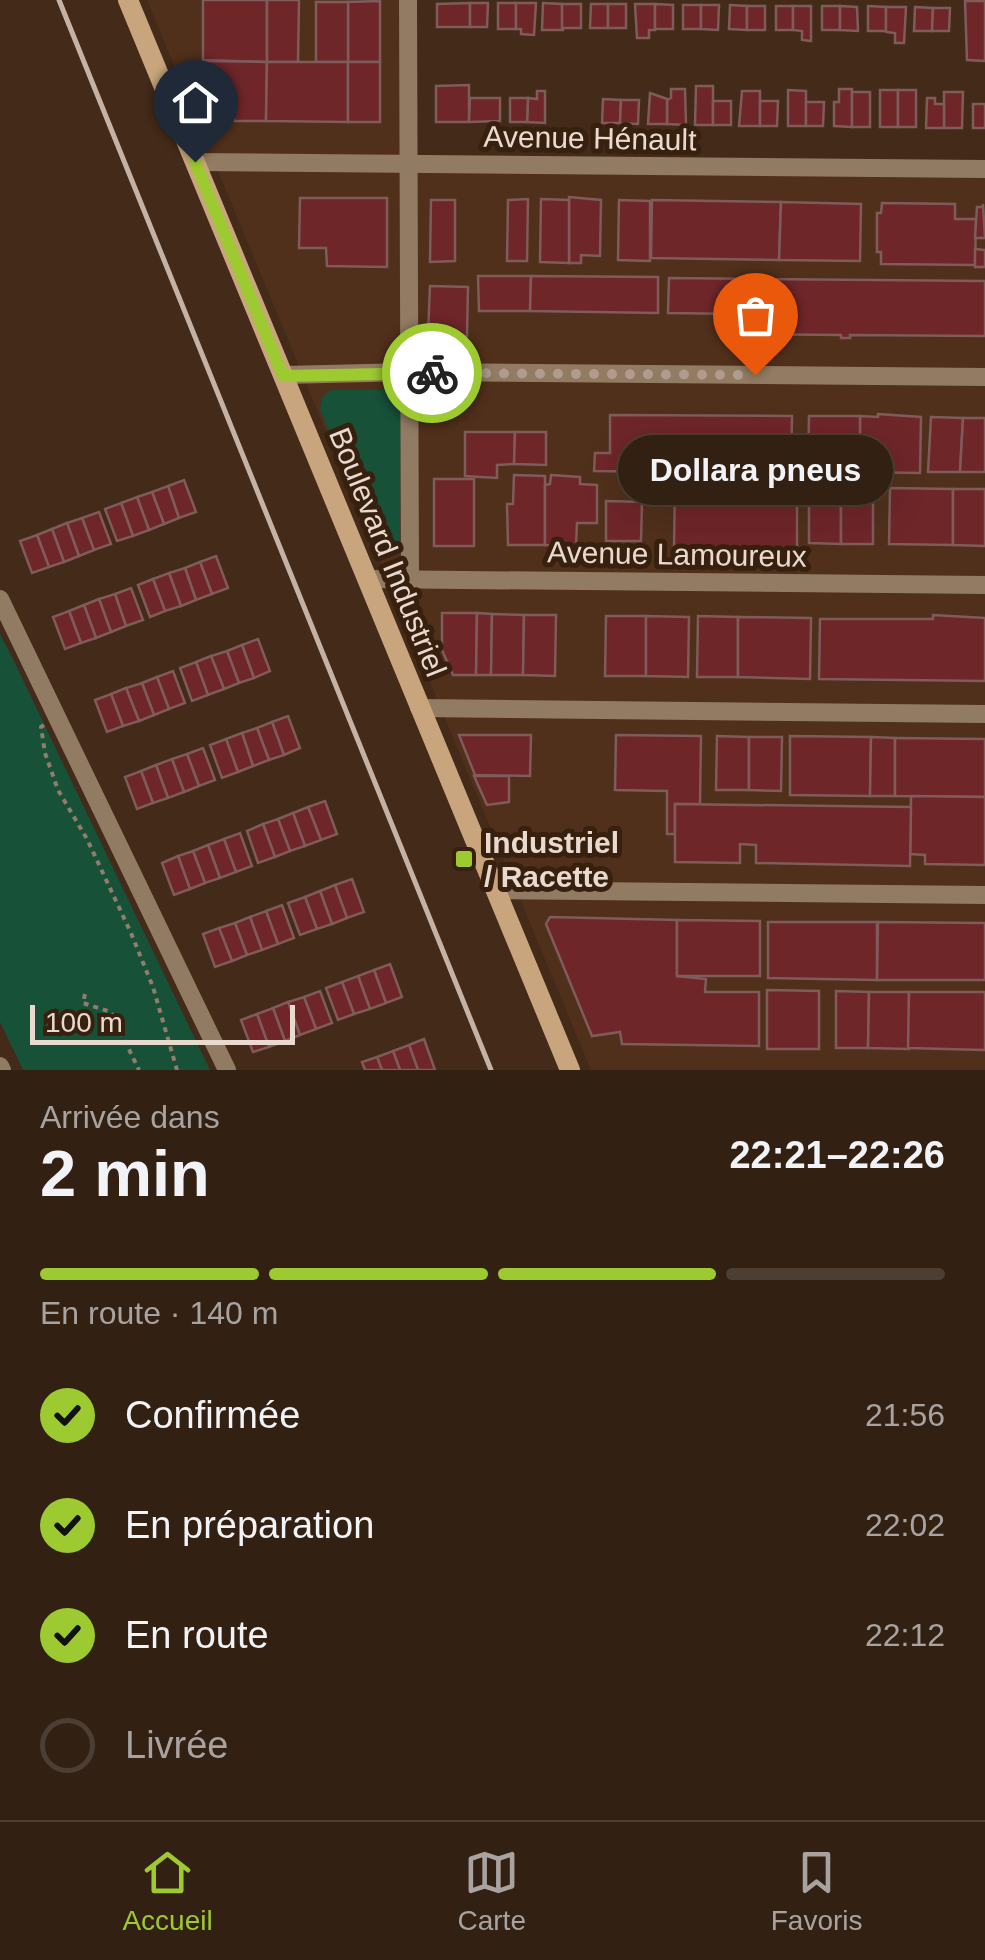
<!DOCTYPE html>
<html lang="fr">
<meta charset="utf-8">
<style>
:root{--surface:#322013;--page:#3a281c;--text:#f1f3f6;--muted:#a8a3a0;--line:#4d3e33;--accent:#9dca30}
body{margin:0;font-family:Arial,sans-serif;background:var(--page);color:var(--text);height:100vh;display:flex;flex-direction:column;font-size:38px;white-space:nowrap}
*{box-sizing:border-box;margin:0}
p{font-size:32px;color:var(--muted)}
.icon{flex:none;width:55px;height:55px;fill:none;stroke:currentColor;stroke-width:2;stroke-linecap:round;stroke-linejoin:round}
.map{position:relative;height:1070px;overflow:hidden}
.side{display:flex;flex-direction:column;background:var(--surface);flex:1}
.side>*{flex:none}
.scale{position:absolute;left:30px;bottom:25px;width:265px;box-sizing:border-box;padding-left:10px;border:5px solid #ead9cf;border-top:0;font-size:28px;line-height:35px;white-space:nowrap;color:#ead9cf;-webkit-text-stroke:8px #38200f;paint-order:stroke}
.pin{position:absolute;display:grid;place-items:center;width:85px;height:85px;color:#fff;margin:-102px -42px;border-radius:50% 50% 50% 0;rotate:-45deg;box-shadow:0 0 10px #0007}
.pin .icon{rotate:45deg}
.courier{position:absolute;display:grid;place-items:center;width:100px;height:100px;margin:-50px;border:8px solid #9dca30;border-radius:50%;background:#fff;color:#222;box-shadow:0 2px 12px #0007}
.bubble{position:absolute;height:70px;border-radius:35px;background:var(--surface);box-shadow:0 10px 40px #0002,0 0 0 2px var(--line);font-size:32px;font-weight:700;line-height:70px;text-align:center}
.overview em{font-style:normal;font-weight:700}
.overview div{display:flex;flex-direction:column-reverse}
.overview{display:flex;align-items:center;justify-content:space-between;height:170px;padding:0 40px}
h1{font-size:65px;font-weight:700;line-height:75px}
.bar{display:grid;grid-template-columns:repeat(4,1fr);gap:15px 10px;align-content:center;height:120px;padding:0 40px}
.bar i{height:12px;border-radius:8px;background:var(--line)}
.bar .on{background:var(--accent)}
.bar p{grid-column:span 4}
ol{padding:0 40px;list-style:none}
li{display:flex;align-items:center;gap:30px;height:110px}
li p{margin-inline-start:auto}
li .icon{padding:10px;border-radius:50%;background:var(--accent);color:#111;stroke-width:4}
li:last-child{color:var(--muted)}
li i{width:55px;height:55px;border:5px solid var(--line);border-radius:50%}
.menu{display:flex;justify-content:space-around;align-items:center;height:140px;border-top:2px solid var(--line);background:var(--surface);font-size:28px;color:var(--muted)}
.menu a{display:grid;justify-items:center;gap:5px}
.menu .on{color:var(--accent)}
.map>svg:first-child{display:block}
.built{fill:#50301b}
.green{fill:#175138}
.building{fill:#6e2629;stroke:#7f5b5a;stroke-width:2.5}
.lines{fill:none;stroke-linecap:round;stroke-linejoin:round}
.path{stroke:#917c6e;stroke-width:4;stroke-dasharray:5 5;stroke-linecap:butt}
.street{stroke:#917b62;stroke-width:18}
.secondary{stroke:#c8a57c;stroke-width:20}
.rail{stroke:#c5b2a6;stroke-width:5}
.done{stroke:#b09c8f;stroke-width:10;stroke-dasharray:0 18}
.route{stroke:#9dca30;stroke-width:12}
.poi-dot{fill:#9dca30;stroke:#38200f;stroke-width:4}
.labels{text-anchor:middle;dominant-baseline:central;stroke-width:10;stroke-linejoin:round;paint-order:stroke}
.street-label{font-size:30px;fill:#ead9cf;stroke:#38200f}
.poi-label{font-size:30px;font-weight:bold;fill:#ead9cf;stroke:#38200f;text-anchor:start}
</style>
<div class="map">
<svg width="985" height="1070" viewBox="0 0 985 1070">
<rect width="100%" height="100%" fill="#432a19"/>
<path class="built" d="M 147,0 L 408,0 L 409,162 L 985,169 L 985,1070 L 591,1070 Z"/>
<g class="green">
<path d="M 331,390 L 391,390 L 401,400 L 400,542 L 393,553 L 385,554 L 377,548 L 320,409 L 322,397 Z"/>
<path d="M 0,634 L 11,655 L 210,1070 L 23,1070 L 0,1022 Z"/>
</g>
<g class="building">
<path d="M 203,0 L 267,0 L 267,62 L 203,60 Z"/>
<path d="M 267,0 L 299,0 L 298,62 L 267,62 Z"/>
<path d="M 380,1 L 380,62 L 348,62 L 348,2 Z"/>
<path d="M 965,1 L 985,1 L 985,61 L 967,60 Z"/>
<rect x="316" y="2" width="32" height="60"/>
<path d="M 470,3 L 470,27 L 437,27 L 437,4 Z"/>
<path d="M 470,3 L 488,3 L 487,27 L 470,27 Z"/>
<rect x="498" y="3" width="18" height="26"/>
<path d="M 516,3 L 536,3 L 534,35 L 521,34 L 521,29 L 516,29 Z"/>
<path d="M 543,3 L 562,4 L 563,30 L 542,30 Z"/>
<rect x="562" y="4" width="19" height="24"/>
<path d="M 591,4 L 608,4 L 608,28 L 590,28 Z"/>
<rect x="608" y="4" width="18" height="24"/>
<path d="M 635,4 L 655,4 L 655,30 L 649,30 L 649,38 L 637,38 Z"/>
<path d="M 655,4 L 673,5 L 673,29 L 655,29 Z"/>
<rect x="683" y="5" width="18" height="24"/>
<path d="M 701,5 L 719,5 L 718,30 L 701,29 Z"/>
<path d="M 730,5 L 747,6 L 747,30 L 729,29 Z"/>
<rect x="747" y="6" width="18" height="24"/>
<rect x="776" y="6" width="17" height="24"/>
<path d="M 793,6 L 811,6 L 811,41 L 802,40 L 802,31 L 793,30 Z"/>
<rect x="822" y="6" width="18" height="24"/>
<path d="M 840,6 L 857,7 L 858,31 L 840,30 Z"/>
<path d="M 868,6 L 886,7 L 886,31 L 868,31 Z"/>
<path d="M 886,7 L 906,7 L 904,43 L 895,43 L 895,33 L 886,32 Z"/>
<path d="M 915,7 L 933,8 L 932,31 L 914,31 Z"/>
<path d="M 933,8 L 950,8 L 949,31 L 932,31 Z"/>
<path d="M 204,61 L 267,62 L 266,121 L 234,121 L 234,115 L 231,114 L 230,121 L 223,122 L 202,70 Z"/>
<path d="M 267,62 L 348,62 L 348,122 L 266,121 Z"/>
<rect x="348" y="62" width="32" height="60"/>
<path d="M 469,85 L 469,122 L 436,122 L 436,86 Z"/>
<path d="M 696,86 L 713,86 L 713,125 L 695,125 Z"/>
<path d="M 671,89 L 685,89 L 686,125 L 667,124 L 667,100 L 671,98 Z"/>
<path d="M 839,89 L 852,89 L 852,127 L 834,126 L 834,102 L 839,102 Z"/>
<path d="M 788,90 L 806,91 L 806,126 L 788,126 Z"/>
<rect x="880" y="90" width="18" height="37"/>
<rect x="898" y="90" width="18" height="37"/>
<path d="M 537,91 L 545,91 L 545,123 L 527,122 L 528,98 L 537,99 Z"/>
<path d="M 742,91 L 760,91 L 760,126 L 739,126 Z"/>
<rect x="852" y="92" width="18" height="35"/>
<path d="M 944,92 L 963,92 L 962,128 L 944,128 Z"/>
<path d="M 650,93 L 667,99 L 667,124 L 648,124 Z"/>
<path d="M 470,98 L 500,98 L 500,121 L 469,122 Z"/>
<path d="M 510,98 L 528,98 L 527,122 L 510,122 Z"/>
<path d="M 927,98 L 935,98 L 935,104 L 944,104 L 944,128 L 926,128 Z"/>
<path d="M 603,99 L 621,100 L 620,123 L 602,123 Z"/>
<path d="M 621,100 L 639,100 L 638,124 L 620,123 Z"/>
<rect x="713" y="101" width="18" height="24"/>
<path d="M 760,101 L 778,101 L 777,126 L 760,126 Z"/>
<path d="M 806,102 L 824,102 L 823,126 L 806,126 Z"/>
<rect x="973" y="104" width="12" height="24"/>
<path d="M 569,197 L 601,200 L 600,256 L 581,255 L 581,263 L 569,263 Z"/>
<path d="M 300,198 L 387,198 L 387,267 L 327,266 L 326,248 L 299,248 Z"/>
<path d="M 528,199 L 527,261 L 507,261 L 508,200 Z"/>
<path d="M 541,199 L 569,200 L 569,263 L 540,262 Z"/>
<path d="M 431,200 L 455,200 L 455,261 L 430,262 Z"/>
<path d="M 619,200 L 650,201 L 650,261 L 618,260 Z"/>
<path d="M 652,200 L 781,202 L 779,260 L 651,258 Z"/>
<path d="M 781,202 L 861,204 L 860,261 L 779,260 Z"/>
<path d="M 882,203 L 955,204 L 955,219 L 976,219 L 975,265 L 881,264 L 881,252 L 877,252 L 877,213 L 881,213 Z"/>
<path d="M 983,204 L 985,238 L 975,238 L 977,207 L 983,207 Z"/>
<path d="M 975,249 L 985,250 L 985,267 L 975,267 Z"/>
<path d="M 478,276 L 531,276 L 530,311 L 479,311 Z"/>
<path d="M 531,276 L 658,277 L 658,313 L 530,311 Z"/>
<path d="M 669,278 L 985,281 L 985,336 L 850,335 L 850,338 L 841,338 L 841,335 L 749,334 L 739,328 L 739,314 L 668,313 Z"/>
<path d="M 430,286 L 468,287 L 467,336 L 428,335 Z"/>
<path d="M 878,414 L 921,417 L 920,473 L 860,472 L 860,416 L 878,417 Z"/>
<path d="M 610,415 L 792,416 L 791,474 L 594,471 L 595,453 L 610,453 Z"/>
<path d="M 809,416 L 860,416 L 860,472 L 808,471 Z"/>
<path d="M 931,417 L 963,418 L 960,472 L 928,472 Z"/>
<path d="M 963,418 L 985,418 L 985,472 L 960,472 Z"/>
<path d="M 465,432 L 515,432 L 514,464 L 497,465 L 497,478 L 465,476 Z"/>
<path d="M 515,432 L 546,432 L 546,465 L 514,464 Z"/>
<path d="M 514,475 L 545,476 L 545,545 L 508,545 L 507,504 L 513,504 Z"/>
<path d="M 551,475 L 580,477 L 580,484 L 597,485 L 597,523 L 577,523 L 576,546 L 545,545 L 545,485 L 550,484 Z"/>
<rect x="434" y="479" width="40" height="67"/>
<path d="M 184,480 L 196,512 L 179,518 L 168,486 Z"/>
<path d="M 675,484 L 797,485 L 797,548 L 674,548 Z"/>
<path d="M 168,486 L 179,518 L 164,524 L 152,492 Z"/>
<path d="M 809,487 L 841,487 L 841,544 L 809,543 Z"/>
<path d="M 841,487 L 873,488 L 873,544 L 841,544 Z"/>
<path d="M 890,488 L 953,489 L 953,545 L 889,544 Z"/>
<path d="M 953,489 L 985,489 L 985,546 L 953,545 Z"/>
<path d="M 152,492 L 164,524 L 149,530 L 137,497 Z"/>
<path d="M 137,497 L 149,530 L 133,536 L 121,503 Z"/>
<path d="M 606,501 L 642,502 L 641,541 L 606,541 Z"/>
<path d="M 121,503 L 133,536 L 117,541 L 105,509 Z"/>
<path d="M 99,512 L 111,544 L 94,550 L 82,518 Z"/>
<path d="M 82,518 L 94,550 L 79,556 L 67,523 Z"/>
<path d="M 67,523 L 79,556 L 64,562 L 52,529 Z"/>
<path d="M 52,529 L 64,562 L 49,567 L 37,535 Z"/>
<path d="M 37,535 L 49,567 L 32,573 L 20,541 Z"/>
<path d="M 216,556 L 228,588 L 212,594 L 200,562 Z"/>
<path d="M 200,562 L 212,594 L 196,600 L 185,568 Z"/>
<path d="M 185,568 L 196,600 L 181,606 L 169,573 Z"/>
<path d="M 169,573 L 181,606 L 165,611 L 153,579 Z"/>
<path d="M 153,579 L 165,611 L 150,617 L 138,585 Z"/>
<path d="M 131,588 L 143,620 L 126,626 L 115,594 Z"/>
<path d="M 115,594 L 126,626 L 111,632 L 99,599 Z"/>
<path d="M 99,599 L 111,632 L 96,638 L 84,605 Z"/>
<path d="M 84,605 L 96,638 L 81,643 L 69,611 Z"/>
<path d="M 69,611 L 81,643 L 65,649 L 53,617 Z"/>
<path d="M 442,613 L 477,613 L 476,675 L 453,675 L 442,650 Z"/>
<path d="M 477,613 L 492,614 L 491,675 L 476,675 Z"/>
<path d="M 492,614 L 524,615 L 523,675 L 491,675 Z"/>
<path d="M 524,615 L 556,615 L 555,676 L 523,675 Z"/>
<path d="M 933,615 L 985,618 L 985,681 L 819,679 L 820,619 L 933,619 Z"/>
<path d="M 606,616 L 646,616 L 646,676 L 605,676 Z"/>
<path d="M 646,616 L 689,617 L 688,677 L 646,676 Z"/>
<path d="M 698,616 L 738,617 L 738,677 L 697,677 Z"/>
<path d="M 738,617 L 811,618 L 810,679 L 738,677 Z"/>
<path d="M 258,639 L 270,671 L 254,678 L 242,645 Z"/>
<path d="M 242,645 L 254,678 L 239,683 L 227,651 Z"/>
<path d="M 227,651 L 239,683 L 224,689 L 211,656 Z"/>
<path d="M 211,656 L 224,689 L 208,695 L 196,662 Z"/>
<path d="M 196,662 L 208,695 L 192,701 L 180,668 Z"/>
<path d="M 173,671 L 185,703 L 169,709 L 157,677 Z"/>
<path d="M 157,677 L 169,709 L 154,715 L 142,683 Z"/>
<path d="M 142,683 L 154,715 L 139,721 L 126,688 Z"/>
<path d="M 126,688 L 139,721 L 123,726 L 111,694 Z"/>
<path d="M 111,694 L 123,726 L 107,732 L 95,700 Z"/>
<path d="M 288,716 L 300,748 L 284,755 L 272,722 Z"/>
<path d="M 272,722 L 284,755 L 269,760 L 257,728 Z"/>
<path d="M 257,728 L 269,760 L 253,766 L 242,733 Z"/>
<path d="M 242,733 L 253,766 L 238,772 L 226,739 Z"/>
<path d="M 459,735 L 531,735 L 530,776 L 475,775 Z"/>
<path d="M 616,735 L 701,736 L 700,804 L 675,804 L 675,834 L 667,834 L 667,791 L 615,790 Z"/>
<path d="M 717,736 L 749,737 L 749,790 L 716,790 Z"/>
<path d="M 790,736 L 871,737 L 870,796 L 790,795 Z"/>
<path d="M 749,737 L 782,737 L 781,791 L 749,790 Z"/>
<path d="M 871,737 L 895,738 L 895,796 L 870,796 Z"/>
<path d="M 895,738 L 985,739 L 985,797 L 895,796 Z"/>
<path d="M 226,739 L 238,772 L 222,778 L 210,745 Z"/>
<path d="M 203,748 L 215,780 L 199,786 L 187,754 Z"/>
<path d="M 187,754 L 199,786 L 184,792 L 172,759 Z"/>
<path d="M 172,759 L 184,792 L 168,798 L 156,765 Z"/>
<path d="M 156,765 L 168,798 L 153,803 L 141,771 Z"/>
<path d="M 141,771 L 153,803 L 137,809 L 125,777 Z"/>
<path d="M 474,776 L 509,776 L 509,802 L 487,805 Z"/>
<path d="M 911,796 L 985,797 L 985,865 L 925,864 L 925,855 L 910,854 Z"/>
<path d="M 325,801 L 337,834 L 321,840 L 308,807 Z"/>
<path d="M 675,804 L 911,807 L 910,866 L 756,863 L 756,845 L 740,844 L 740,863 L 675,862 Z"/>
<path d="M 308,807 L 321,840 L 305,846 L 293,813 Z"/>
<path d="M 293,813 L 305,846 L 290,851 L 278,819 Z"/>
<path d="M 278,819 L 290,851 L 275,857 L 263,824 Z"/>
<path d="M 263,824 L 275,857 L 258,863 L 247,831 Z"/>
<path d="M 240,833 L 252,866 L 236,872 L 224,839 Z"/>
<path d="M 224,839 L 236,872 L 220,878 L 208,845 Z"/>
<path d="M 208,845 L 220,878 L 205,883 L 193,851 Z"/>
<path d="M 193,851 L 205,883 L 190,889 L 178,856 Z"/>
<path d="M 178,856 L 190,889 L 174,895 L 162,863 Z"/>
<path d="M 352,879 L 364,912 L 347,918 L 335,885 Z"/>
<path d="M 335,885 L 347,918 L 332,924 L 320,891 Z"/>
<path d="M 320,891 L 332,924 L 317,929 L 305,897 Z"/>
<path d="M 305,897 L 317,929 L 300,935 L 288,903 Z"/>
<path d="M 282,905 L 294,938 L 278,944 L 266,911 Z"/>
<path d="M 266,911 L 278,944 L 262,950 L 250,917 Z"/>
<path d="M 250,917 L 262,950 L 247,955 L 235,923 Z"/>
<path d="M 550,917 L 677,920 L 677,976 L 706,979 L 705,992 L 759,992 L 759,1046 L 622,1044 L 620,1032 L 592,1036 L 546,924 Z"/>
<path d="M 677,920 L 760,921 L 760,976 L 677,976 Z"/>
<path d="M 768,922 L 877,922 L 877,980 L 768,978 Z"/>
<path d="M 878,922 L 985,923 L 985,980 L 877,980 Z"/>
<path d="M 235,923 L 247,955 L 232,961 L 219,928 Z"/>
<path d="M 219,928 L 232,961 L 215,967 L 203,934 Z"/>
<path d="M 390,964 L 402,997 L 386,1003 L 374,970 Z"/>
<path d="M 374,970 L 386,1003 L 370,1009 L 358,976 Z"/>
<path d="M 358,976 L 370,1009 L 354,1014 L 342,982 Z"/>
<path d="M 342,982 L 354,1014 L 338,1020 L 326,988 Z"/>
<path d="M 767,990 L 819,991 L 819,1049 L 767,1049 Z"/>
<path d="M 320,991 L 332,1023 L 316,1029 L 304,997 Z"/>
<path d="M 836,991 L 869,992 L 868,1048 L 836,1048 Z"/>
<path d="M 869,992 L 909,992 L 909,1049 L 868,1048 Z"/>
<path d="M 909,992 L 985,992 L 985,1050 L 908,1048 Z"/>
<path d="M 304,997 L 316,1029 L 300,1035 L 288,1002 Z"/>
<path d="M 288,1002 L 300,1035 L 285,1041 L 273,1008 Z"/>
<path d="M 273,1008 L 285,1041 L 269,1047 L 257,1014 Z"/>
<path d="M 257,1014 L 269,1047 L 253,1052 L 241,1020 Z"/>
<path d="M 424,1039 L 435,1070 L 418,1070 L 409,1045 Z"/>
<path d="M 409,1045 L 418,1070 L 400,1070 L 393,1051 Z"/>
<path d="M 393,1051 L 400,1070 L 382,1070 L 377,1057 Z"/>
<path d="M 377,1057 L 382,1070 L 365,1070 L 362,1062 Z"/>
</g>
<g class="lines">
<g class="path">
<path d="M 44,725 L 41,727 L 45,753 L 58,790 L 87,839 L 131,933 L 153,987 L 177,1070"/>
<path d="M 85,994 L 83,1003 L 111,1012 L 139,1070"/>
</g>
<g class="street">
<path d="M 408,0 L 410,578"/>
<path d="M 195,162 L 985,169"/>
<path d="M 283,375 L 410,372 L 985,377"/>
<path d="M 368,579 L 985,585"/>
<path d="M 0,599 L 227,1070"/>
<path d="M 419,708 L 985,714"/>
<path d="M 495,890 L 985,895"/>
<path d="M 0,1066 L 2,1070"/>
</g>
<path class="secondary" d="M 128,0 L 570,1070"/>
<path class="rail" d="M 59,0 L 491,1070"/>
</g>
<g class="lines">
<path class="done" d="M 432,373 L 755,375"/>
<path class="route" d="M 195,162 L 283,376 L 432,373"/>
</g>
<rect class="poi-dot" x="454" y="849" width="20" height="20" rx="5"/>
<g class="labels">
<g class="street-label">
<text transform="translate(590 138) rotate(1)">Avenue Hénault</text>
<text transform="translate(388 552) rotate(68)">Boulevard Industriel</text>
<text transform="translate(677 554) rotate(1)">Avenue Lamoureux</text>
</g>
<g class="poi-label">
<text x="484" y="842">Industriel<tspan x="484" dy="34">/ Racette</tspan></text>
</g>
</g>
</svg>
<div class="scale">100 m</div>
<div class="pin" style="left:755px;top:375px;background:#ea580c"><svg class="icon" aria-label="bag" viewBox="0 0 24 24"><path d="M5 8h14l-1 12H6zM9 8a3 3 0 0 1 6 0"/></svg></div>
<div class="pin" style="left:195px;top:162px;background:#1f2937"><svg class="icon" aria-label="home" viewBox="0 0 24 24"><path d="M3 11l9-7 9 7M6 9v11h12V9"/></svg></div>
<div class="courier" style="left:432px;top:373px"><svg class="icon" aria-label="bike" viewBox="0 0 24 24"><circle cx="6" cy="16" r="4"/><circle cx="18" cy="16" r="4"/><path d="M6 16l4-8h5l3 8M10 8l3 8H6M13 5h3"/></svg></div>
<div class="bubble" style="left:618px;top:435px;width:275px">Dollara pneus</div>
</div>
<section class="side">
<div class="overview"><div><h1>2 min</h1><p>Arrivée dans</p></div><em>22:21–22:26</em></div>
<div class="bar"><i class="on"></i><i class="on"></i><i class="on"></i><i></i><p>En route · 140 m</p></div>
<ol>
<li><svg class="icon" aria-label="check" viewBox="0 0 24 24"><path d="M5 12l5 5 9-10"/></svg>Confirmée<p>21:56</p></li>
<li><svg class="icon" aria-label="check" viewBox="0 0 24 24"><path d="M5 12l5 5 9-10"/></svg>En préparation<p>22:02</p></li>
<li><svg class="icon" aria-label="check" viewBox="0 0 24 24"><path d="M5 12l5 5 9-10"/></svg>En route<p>22:12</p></li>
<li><i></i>Livrée</li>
</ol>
</section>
<nav class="menu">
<a class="on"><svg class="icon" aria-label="home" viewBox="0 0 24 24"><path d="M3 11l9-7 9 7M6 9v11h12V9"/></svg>Accueil</a>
<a><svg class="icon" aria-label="map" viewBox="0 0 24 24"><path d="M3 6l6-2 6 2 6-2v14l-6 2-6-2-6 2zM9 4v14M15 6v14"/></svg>Carte</a>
<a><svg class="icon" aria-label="saved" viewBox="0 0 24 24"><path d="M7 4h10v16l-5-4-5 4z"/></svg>Favoris</a>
</nav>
